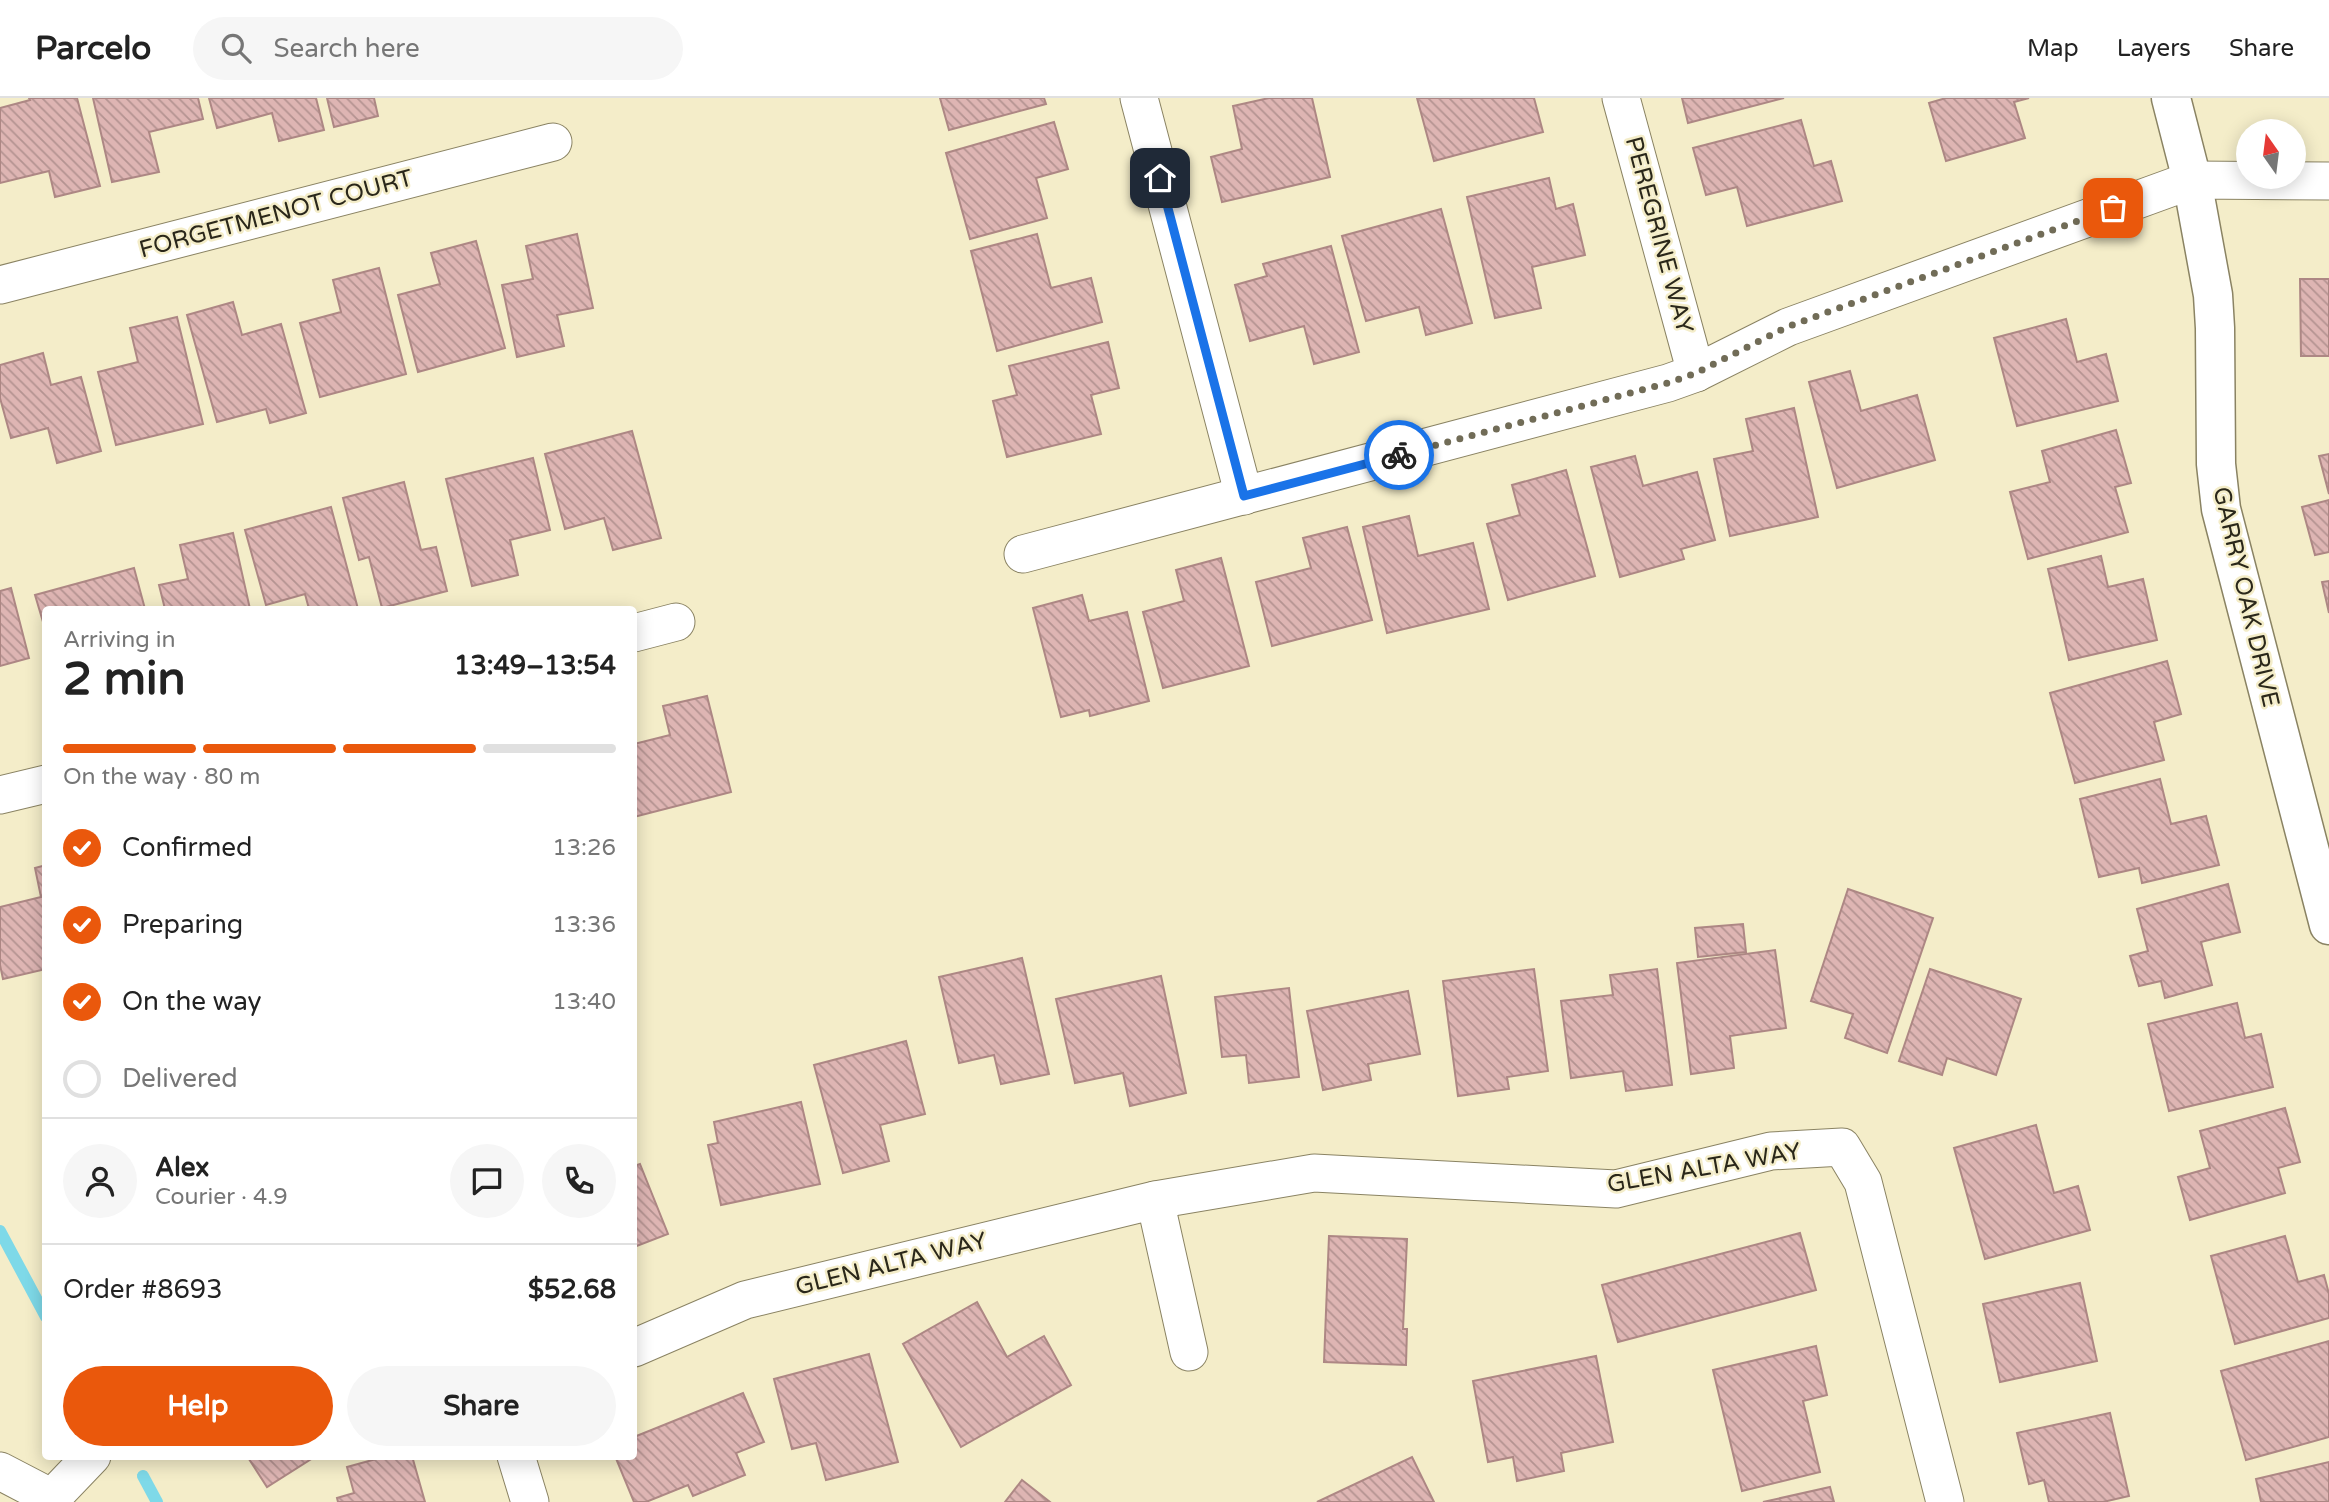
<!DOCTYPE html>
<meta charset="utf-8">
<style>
:root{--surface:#fff;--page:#f6f6f6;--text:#222;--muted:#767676;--line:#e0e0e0;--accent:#ea580c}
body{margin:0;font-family:"Varela Round",sans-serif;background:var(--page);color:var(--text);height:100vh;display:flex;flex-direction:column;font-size:26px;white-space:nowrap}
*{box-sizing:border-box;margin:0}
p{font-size:23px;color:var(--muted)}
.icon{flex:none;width:38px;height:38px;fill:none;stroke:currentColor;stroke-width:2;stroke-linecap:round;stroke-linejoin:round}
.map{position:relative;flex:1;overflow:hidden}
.side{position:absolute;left:42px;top:508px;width:595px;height:854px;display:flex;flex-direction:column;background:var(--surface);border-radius:7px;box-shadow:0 4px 18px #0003}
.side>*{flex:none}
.needle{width:46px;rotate:346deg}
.tools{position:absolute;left:2236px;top:21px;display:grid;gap:14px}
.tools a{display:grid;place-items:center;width:70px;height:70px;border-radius:50%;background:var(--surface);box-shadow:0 4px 18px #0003;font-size:35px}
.pin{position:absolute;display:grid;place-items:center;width:60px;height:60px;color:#fff;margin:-30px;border-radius:14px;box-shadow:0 4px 10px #0006}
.courier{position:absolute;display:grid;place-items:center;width:70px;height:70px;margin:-35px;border:5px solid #1a73e8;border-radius:50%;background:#fff;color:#222;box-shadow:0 2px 9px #0007}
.head em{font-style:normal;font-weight:800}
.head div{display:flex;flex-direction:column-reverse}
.head{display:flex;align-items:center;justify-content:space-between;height:119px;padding:0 21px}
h1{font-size:46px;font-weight:800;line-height:52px}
.bar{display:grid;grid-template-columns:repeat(4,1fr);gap:10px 7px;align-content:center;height:84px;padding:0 21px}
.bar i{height:9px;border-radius:5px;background:var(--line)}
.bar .current{background:var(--accent)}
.bar p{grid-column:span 4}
.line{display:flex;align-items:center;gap:18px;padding:0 21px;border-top:2px solid var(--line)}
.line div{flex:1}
.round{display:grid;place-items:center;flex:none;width:74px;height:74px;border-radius:37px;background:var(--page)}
ol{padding:0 21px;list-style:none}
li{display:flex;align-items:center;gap:21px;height:77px}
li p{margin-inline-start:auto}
li .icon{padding:7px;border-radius:50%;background:var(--accent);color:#fff;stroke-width:4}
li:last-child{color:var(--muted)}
li i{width:38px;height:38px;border:4px solid var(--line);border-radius:50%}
.primary-button{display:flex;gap:14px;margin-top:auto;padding:14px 21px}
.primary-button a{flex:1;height:80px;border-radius:42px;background:var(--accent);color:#fff;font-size:28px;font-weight:800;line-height:80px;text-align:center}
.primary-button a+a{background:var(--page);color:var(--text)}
header{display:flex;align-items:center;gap:42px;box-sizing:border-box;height:98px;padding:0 35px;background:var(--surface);border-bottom:2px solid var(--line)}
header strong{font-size:33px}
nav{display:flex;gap:38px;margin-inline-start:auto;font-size:24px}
.search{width:490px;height:63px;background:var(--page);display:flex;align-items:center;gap:18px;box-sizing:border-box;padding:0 24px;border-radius:38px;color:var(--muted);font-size:26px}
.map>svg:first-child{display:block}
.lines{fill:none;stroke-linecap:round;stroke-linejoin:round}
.stream{stroke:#7ed9e8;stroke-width:12}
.building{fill:url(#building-back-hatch);stroke:#ad8784;stroke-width:2}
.street-casing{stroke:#8a8363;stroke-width:39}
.secondary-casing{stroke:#8a8363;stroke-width:41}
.street{stroke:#fff;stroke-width:37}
.secondary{stroke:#fff;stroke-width:38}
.done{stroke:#716c57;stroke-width:7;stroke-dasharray:0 12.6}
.route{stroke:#1a73e8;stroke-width:9}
.labels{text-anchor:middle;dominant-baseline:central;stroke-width:5;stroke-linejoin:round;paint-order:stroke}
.street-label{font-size:24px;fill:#2a271a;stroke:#f4edc9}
</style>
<header>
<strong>Parcelo</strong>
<div class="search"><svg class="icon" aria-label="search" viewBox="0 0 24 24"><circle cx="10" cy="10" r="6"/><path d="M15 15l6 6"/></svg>Search here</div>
<nav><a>Map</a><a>Layers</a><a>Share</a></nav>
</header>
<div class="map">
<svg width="2329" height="1404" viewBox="0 0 2329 1404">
<defs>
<pattern id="building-back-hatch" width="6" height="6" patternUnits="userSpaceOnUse" patternTransform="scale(1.75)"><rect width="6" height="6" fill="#deb5b3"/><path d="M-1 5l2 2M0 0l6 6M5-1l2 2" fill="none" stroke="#b49391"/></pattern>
</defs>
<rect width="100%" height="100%" fill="#f4edc9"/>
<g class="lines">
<g class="stream">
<path d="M 0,1133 L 46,1219"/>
<path d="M 143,1378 L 157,1404"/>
</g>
</g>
<g class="building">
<path d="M 29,0 L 77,0 L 100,88 L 55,99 L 49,73 L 0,85 L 0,10 L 30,2 Z"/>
<path d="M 93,0 L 198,0 L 203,21 L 149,34 L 159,74 L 112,84 Z"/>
<path d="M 209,0 L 316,0 L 324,32 L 279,43 L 272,15 L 217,30 Z"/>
<path d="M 327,0 L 374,0 L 378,18 L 334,29 Z"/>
<path d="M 940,0 L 1044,0 L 1046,6 L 949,32 Z"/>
<path d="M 1269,0 L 1312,0 L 1330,79 L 1222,104 L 1211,59 L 1242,51 L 1233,8 Z"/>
<path d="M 1417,0 L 1534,0 L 1543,34 L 1434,63 Z"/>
<path d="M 1682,0 L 1784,0 L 1688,25 Z"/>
<path d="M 1946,0 L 2029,0 L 2014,4 L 2025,40 L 1946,63 L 1929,5 Z"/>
<path d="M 1801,22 L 1814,68 L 1831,63 L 1842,103 L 1747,128 L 1737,89 L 1706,97 L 1693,50 Z"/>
<path d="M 1054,24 L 1068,71 L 1036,80 L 1047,120 L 970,141 L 946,55 Z"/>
<path d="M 1549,80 L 1556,111 L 1573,106 L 1585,157 L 1532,169 L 1541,210 L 1495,220 L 1467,99 Z"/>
<path d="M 1441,111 L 1472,225 L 1426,237 L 1419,209 L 1366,223 L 1342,138 Z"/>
<path d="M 577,136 L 593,210 L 557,217 L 564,248 L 517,259 L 502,187 L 533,181 L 526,148 Z"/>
<path d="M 1037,136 L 1051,190 L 1091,180 L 1102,224 L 997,253 L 971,153 Z"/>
<path d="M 476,143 L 505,250 L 418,274 L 398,197 L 440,186 L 431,155 Z"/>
<path d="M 1331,148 L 1359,254 L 1314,266 L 1304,228 L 1250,243 L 1235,187 L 1267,178 L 1263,166 Z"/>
<path d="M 379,170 L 406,276 L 320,299 L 300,225 L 341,214 L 333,182 Z"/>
<path d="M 2300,181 L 2329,181 L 2329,258 L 2301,258 Z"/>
<path d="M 233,204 L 242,237 L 281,226 L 306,315 L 270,325 L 266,311 L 217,324 L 187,217 Z"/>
<path d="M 177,219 L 203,326 L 116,347 L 98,274 L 138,264 L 130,230 Z"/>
<path d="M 2066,221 L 2077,264 L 2106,256 L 2118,303 L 2017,328 L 1994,240 Z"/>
<path d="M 1108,244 L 1119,290 L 1091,297 L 1101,336 L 1007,359 L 993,303 L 1017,297 L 1009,268 Z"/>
<path d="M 43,255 L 51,287 L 81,279 L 101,353 L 57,365 L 48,330 L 11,340 L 0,300 L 0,267 Z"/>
<path d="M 1850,273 L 1861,313 L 1917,297 L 1935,362 L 1837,390 L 1809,284 Z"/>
<path d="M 1794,310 L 1818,419 L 1730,438 L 1714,361 L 1753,353 L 1746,321 Z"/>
<path d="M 2116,332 L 2131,385 L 2115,389 L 2128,434 L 2028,461 L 2010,394 L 2050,384 L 2042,353 Z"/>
<path d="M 632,333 L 661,440 L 613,452 L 604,420 L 565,431 L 545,356 Z"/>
<path d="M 2329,356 L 2329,396 L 2319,358 Z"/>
<path d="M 1635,358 L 1643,388 L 1697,374 L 1715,442 L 1681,451 L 1684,461 L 1620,479 L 1591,369 Z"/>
<path d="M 533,360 L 550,432 L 510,442 L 518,477 L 472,488 L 446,381 Z"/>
<path d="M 1566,372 L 1595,478 L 1508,502 L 1487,426 L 1520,417 L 1512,387 Z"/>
<path d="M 404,384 L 421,452 L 436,449 L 447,493 L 382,510 L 369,459 L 359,462 L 343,400 Z"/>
<path d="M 2329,402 L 2329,454 L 2315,457 L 2302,409 Z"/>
<path d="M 331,409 L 358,511 L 309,511 L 305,496 L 266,507 L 245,432 Z"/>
<path d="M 1409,418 L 1418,458 L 1473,445 L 1489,511 L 1387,535 L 1363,429 Z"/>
<path d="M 1347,429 L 1372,522 L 1272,548 L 1256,484 L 1311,470 L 1303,440 Z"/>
<path d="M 233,435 L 250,511 L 165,511 L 159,487 L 188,481 L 180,447 Z"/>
<path d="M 2101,458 L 2108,489 L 2143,481 L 2157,542 L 2069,562 L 2048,471 Z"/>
<path d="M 1221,460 L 1249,568 L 1163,590 L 1143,514 L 1184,503 L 1176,472 Z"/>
<path d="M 134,470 L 145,511 L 46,511 L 46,534 L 35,497 Z"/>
<path d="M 2329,483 L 2329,515 L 2322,484 Z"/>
<path d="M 11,490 L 29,560 L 0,568 L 0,493 Z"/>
<path d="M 1082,497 L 1089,523 L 1127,514 L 1149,603 L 1090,618 L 1089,612 L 1061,619 L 1033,510 Z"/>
<path d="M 2167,563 L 2181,616 L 2154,624 L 2164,662 L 2075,685 L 2050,595 Z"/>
<path d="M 707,598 L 731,694 L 634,719 L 634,646 L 670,637 L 663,608 Z"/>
<path d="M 2160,681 L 2171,726 L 2206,718 L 2219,767 L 2142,785 L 2139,770 L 2099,779 L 2080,701 Z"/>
<path d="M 46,767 L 46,871 L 3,881 L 0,867 L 0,809 L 41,799 L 35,770 Z"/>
<path d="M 2228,786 L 2240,834 L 2201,844 L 2212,887 L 2165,900 L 2161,883 L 2139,888 L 2130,858 L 2148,853 L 2137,811 Z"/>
<path d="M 1848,791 L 1933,820 L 1887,955 L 1845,940 L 1853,916 L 1811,903 Z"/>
<path d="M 1743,826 L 1746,854 L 1698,859 L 1695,830 Z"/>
<path d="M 1775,852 L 1786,930 L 1730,938 L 1734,970 L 1691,976 L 1677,865 Z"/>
<path d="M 1022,860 L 1049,976 L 1001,986 L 994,957 L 959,965 L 939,879 Z"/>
<path d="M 1534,871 L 1548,973 L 1507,979 L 1509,991 L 1458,998 L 1443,883 Z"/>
<path d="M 1657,871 L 1672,987 L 1626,993 L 1623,973 L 1571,980 L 1561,903 L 1613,897 L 1610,877 Z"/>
<path d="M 1930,871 L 2021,901 L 1996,977 L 1947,960 L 1942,977 L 1899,963 Z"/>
<path d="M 1161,878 L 1186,995 L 1130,1008 L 1123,975 L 1075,985 L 1056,901 Z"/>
<path d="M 1289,890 L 1299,979 L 1249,985 L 1246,957 L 1222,959 L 1215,899 Z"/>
<path d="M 1408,893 L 1420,956 L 1368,966 L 1371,982 L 1323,992 L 1307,913 Z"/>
<path d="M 2237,905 L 2245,940 L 2261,936 L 2273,989 L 2169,1013 L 2148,926 Z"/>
<path d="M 906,943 L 925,1016 L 880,1027 L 889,1063 L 843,1075 L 814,967 Z"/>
<path d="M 801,1004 L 820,1086 L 721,1107 L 708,1047 L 718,1045 L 714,1024 Z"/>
<path d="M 2285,1010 L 2300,1064 L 2278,1070 L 2285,1095 L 2190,1122 L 2178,1079 L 2210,1070 L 2200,1033 Z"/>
<path d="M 2036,1027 L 2054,1095 L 2078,1088 L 2090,1132 L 1985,1161 L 1954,1050 Z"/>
<path d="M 640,1066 L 668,1136 L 634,1149 L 634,1068 Z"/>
<path d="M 1800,1135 L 1816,1192 L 1618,1244 L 1602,1187 Z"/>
<path d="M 1329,1138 L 1407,1141 L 1403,1231 L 1407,1231 L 1406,1267 L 1324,1264 Z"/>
<path d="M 2285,1138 L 2298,1184 L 2324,1177 L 2329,1196 L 2329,1220 L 2235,1246 L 2211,1158 Z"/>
<path d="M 2080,1185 L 2097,1263 L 2000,1284 L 1983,1206 Z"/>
<path d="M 977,1204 L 1007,1259 L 1044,1238 L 1071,1287 L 961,1349 L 903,1246 Z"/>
<path d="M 2329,1243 L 2329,1339 L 2246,1362 L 2221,1273 Z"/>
<path d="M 1816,1248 L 1827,1297 L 1803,1303 L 1820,1374 L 1742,1393 L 1713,1272 Z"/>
<path d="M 869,1256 L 898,1364 L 826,1382 L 816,1345 L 792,1351 L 774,1281 Z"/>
<path d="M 1596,1258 L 1613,1344 L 1561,1355 L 1564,1373 L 1517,1383 L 1513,1359 L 1488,1364 L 1473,1283 Z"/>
<path d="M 743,1295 L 764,1344 L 736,1355 L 745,1377 L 693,1398 L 688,1387 L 646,1404 L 634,1404 L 615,1358 L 634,1358 L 634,1339 Z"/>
<path d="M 2110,1315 L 2129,1398 L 2103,1404 L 2049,1404 L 2044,1382 L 2029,1386 L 2017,1335 Z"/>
<path d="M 247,1358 L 316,1358 L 267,1389 Z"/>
<path d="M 387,1358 L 412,1358 L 425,1404 L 338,1404 L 337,1400 L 354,1395 L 347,1369 Z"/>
<path d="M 1412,1359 L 1434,1404 L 1317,1404 Z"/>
<path d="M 2329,1364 L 2329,1404 L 2261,1404 L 2256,1381 Z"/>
<path d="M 1022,1382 L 1050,1404 L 1005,1404 Z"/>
<path d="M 1830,1389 L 1834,1404 L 1763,1404 Z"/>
</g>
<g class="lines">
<defs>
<g id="street">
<path d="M 1139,0 L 1244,398"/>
<path d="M 1621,0 L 1696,275"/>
<path d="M 0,187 L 553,44"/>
<path d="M 1023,456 L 1668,285 L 1696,275 L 1788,229 L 2192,82 L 2329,83"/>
<path d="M 634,535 L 676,524"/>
<path d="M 0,697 L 46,686"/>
<path d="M 1155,1102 L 1189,1254"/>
<path d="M 634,1250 L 745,1202 L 1155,1102 L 1314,1075 L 1616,1091 L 1771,1053 L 1842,1049 L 1863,1084 L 1945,1404"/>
<path d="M 516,1358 L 530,1404"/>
<path d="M 0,1373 L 50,1399"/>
<path d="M 48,1404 L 92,1358"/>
</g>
<path id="secondary" d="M 2171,0 L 2192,82 L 2213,197 L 2215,230 L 2216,366 L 2221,411 L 2329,827"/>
</defs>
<use href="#street" class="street-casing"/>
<use href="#secondary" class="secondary-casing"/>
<use href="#street" class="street"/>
<use href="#secondary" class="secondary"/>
</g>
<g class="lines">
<path class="done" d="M 1399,357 L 1668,285 L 1696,275 L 1787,229 L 2113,110"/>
<path class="route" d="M 1160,80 L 1244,398 L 1399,357"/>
</g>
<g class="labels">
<g class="street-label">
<text transform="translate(276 116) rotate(-15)">FORGETMENOT COURT</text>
<text transform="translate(1659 137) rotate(75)">PEREGRINE WAY</text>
<text transform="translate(2246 499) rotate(77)">GARRY OAK DRIVE</text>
<text transform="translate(1704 1070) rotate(-10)">GLEN ALTA WAY</text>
<text transform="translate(891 1166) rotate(-14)">GLEN ALTA WAY</text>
</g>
</g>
</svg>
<div class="tools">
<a><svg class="needle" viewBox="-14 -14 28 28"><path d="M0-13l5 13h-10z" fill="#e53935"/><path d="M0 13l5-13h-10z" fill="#767676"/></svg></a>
</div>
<div class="pin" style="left:2113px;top:110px;background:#ea580c"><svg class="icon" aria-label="bag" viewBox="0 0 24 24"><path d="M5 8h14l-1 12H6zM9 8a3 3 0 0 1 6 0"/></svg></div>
<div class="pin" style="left:1160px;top:80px;background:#1f2937"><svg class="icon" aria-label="home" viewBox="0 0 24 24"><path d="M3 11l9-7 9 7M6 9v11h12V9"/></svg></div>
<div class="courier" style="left:1399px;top:357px"><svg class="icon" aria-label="bike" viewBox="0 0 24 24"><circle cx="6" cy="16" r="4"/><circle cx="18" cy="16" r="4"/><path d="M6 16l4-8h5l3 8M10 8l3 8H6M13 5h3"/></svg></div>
<section class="side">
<div class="head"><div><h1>2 min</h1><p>Arriving in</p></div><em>13:49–13:54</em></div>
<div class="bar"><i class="current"></i><i class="current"></i><i class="current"></i><i></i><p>On the way · 80 m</p></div>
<ol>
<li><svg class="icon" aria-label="check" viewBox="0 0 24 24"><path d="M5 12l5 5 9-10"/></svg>Confirmed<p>13:26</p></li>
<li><svg class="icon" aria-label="check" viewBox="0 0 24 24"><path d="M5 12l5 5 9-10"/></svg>Preparing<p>13:36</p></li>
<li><svg class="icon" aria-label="check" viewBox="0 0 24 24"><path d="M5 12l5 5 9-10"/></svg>On the way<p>13:40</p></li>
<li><i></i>Delivered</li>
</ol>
<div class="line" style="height:126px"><a class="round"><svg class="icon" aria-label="person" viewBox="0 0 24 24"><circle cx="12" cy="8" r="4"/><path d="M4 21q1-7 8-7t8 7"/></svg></a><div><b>Alex</b><p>Courier · 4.9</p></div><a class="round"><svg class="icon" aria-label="chat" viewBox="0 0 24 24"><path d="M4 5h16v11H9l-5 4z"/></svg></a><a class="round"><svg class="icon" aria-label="phone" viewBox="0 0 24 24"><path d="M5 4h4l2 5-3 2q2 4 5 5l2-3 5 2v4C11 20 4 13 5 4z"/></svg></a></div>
<div class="line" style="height:91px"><div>Order #8693</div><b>$52.68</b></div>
<div class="primary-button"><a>Help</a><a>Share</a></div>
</section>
</div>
